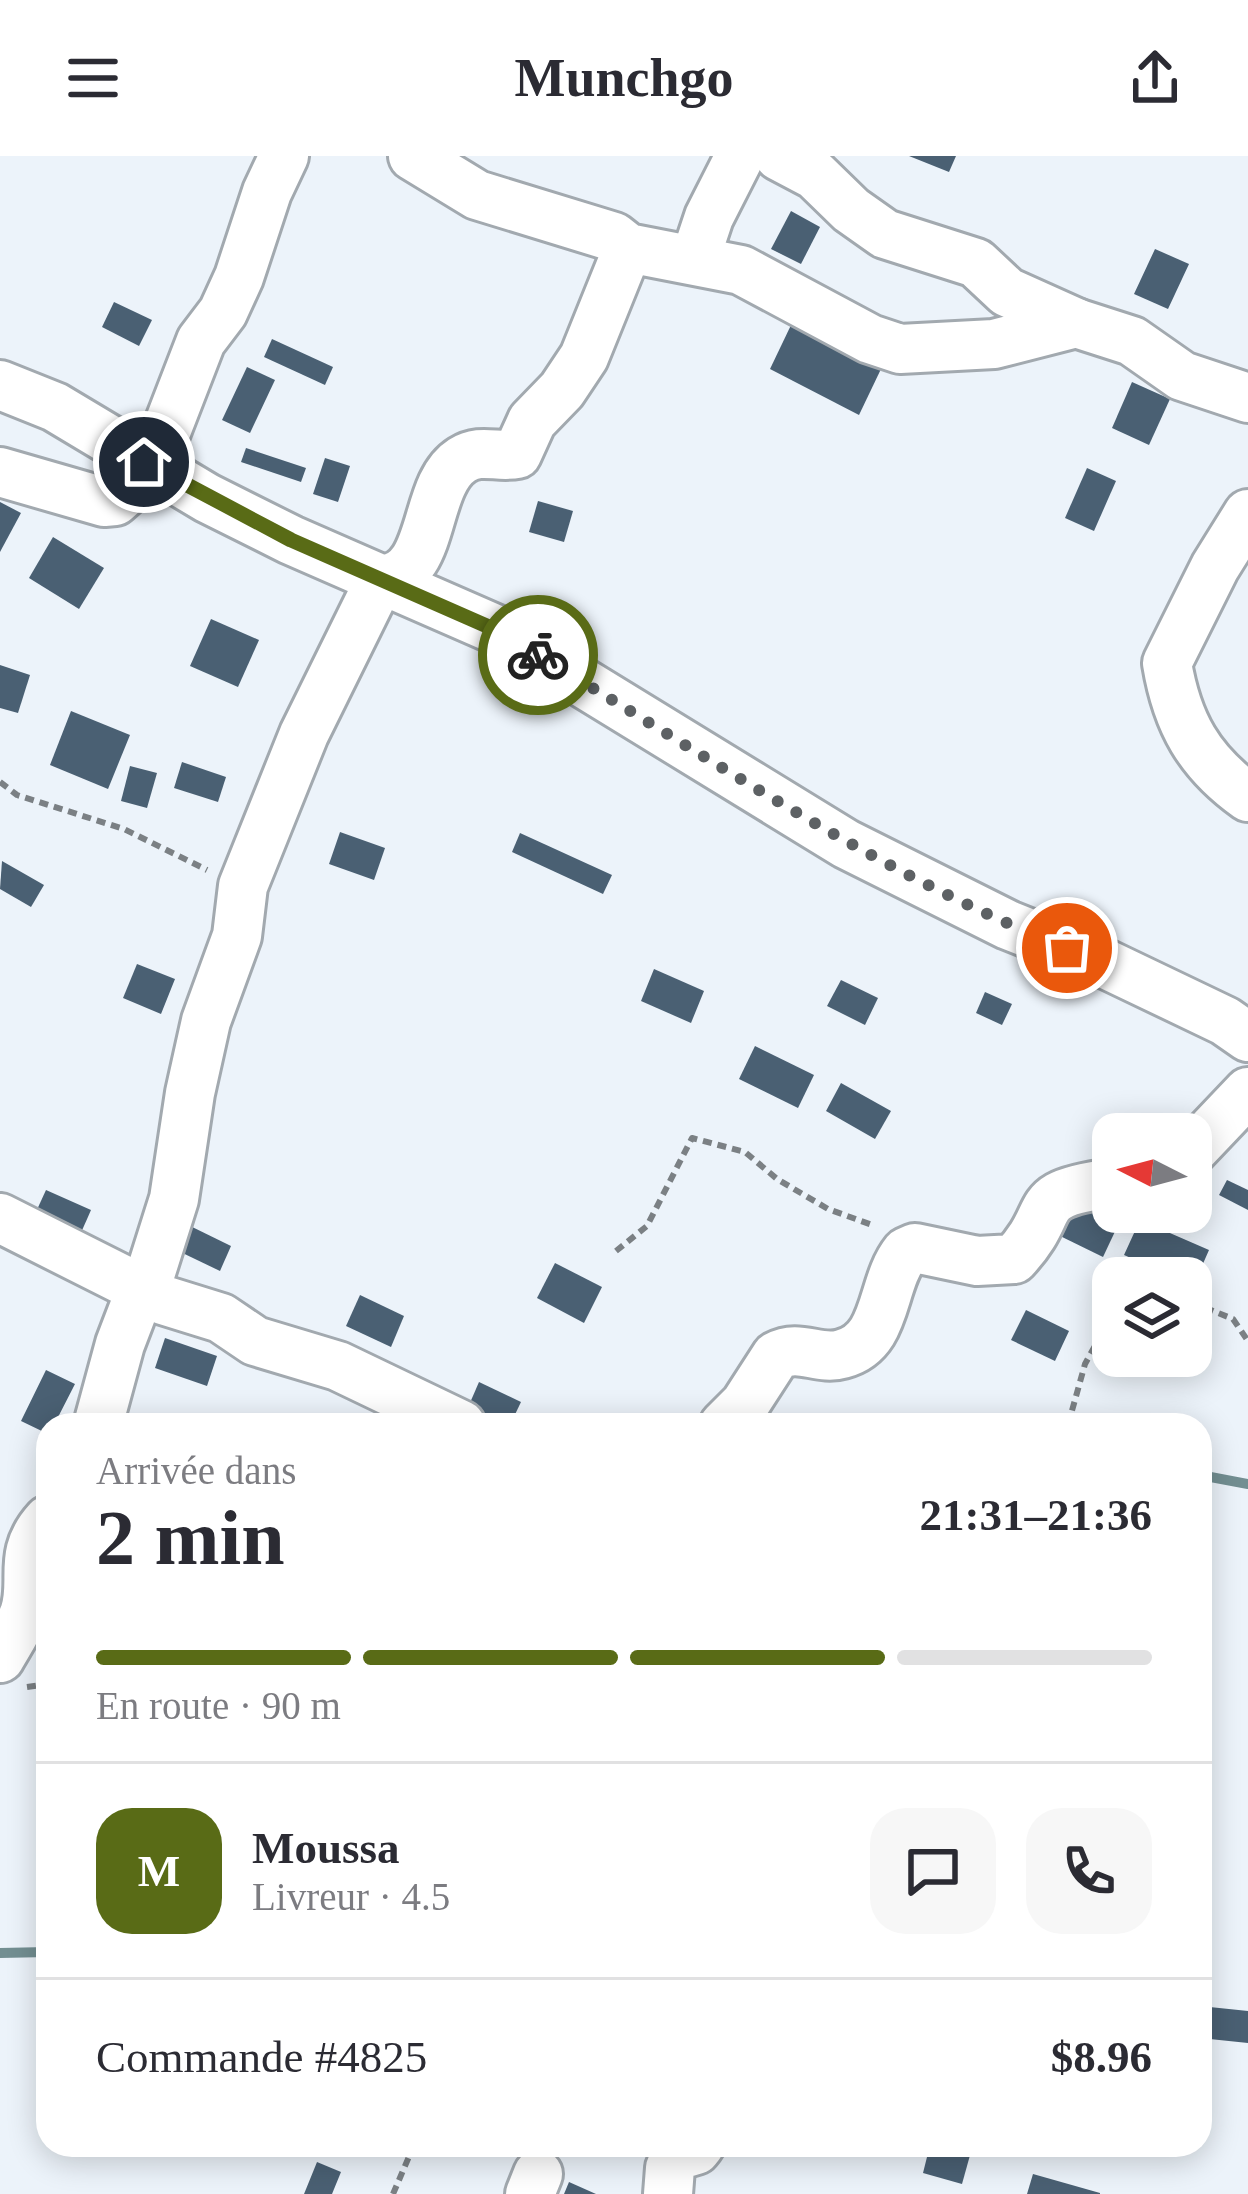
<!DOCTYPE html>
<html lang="fr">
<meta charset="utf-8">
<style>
:root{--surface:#fff;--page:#f7f7f7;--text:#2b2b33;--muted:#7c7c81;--line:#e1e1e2;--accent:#596b16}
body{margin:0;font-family:Georgia,serif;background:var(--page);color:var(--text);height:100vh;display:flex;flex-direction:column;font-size:45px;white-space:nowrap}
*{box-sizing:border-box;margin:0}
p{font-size:39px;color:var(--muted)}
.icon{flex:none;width:66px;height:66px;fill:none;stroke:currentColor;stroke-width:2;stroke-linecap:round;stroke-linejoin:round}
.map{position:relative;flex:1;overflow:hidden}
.side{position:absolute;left:36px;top:1257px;width:1176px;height:744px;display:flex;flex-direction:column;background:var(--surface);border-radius:36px;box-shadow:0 6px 30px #0003}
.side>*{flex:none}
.needle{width:78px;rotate:276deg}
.controls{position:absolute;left:1092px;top:957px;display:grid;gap:24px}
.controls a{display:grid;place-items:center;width:120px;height:120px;border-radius:24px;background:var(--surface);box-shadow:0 6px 30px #0003;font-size:60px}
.pin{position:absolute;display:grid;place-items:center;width:102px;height:102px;color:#fff;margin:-51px;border:6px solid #fff;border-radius:50%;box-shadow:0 3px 12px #0007}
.courier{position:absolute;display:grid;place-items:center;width:120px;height:120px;margin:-60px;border:9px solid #596b16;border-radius:50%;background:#fff;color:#222;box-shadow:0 3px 15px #0007}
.head em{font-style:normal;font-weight:700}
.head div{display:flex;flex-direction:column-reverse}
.head{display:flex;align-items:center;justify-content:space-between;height:204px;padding:0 60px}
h1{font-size:78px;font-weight:700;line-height:90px}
.bar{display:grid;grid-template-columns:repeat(4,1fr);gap:18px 12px;align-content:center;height:144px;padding:0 60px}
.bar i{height:15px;border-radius:9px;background:var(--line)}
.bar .on{background:var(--accent)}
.bar p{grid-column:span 4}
.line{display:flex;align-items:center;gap:30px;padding:0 60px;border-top:3px solid var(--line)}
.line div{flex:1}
.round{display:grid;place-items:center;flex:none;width:126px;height:126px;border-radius:36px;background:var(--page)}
header{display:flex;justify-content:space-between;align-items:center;height:156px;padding:0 60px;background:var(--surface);font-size:54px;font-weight:700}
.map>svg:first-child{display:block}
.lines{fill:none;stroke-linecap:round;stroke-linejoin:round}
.stream{stroke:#738f92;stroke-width:10}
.building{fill:#4a6073}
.minor-casing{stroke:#a2a9af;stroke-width:54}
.path{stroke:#7b8084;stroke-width:6;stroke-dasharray:9 6;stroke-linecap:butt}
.minor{stroke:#fff;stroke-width:48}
.done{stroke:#5d6164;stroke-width:12;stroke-dasharray:0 21.6}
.route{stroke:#596b16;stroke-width:15}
</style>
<header><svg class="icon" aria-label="menu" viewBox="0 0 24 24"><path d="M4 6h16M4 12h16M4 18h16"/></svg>Munchgo<svg class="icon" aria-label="share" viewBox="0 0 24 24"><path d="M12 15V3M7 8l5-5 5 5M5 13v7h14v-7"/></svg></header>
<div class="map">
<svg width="1248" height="2038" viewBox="0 0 1248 2038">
<rect width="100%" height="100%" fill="#ecf3fa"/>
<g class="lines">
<g class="stream">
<path d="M 1200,1319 L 1248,1328"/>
<path d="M 0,1797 L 48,1796"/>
</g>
</g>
<g class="building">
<path d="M 909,0 L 956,0 L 949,16 Z"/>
<path d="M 791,55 L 820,71 L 801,108 L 771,93 Z"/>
<path d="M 1155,93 L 1189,108 L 1168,153 L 1134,138 Z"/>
<path d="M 114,146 L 152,164 L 139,190 L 102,171 Z"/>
<path d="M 792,167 L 881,213 L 859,259 L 770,213 Z"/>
<path d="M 272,183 L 333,211 L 325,229 L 264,201 Z"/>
<path d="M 247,211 L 275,224 L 250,277 L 222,264 Z"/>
<path d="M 1132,226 L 1170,243 L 1149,289 L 1112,272 Z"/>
<path d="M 246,292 L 306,312 L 301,326 L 241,306 Z"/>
<path d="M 325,302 L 350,310 L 338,346 L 313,338 Z"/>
<path d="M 1087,312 L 1116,325 L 1094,375 L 1065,362 Z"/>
<path d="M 538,345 L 573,355 L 564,386 L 529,376 Z"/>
<path d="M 0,346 L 21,357 L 0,396 Z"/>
<path d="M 53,381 L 104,412 L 79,453 L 29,422 Z"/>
<path d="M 211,463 L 259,484 L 238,531 L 190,510 Z"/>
<path d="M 0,509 L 30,519 L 18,557 L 0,552 Z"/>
<path d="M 71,555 L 130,579 L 108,633 L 50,609 Z"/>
<path d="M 182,606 L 226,621 L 218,646 L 174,632 Z"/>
<path d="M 130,610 L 157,617 L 147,652 L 121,645 Z"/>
<path d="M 340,676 L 385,692 L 374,724 L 329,708 Z"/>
<path d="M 520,677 L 612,719 L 603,738 L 512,696 Z"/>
<path d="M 2,705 L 44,729 L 31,751 L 0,733 Z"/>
<path d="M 137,808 L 175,823 L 161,858 L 123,842 Z"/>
<path d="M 654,813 L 704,835 L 691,867 L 641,845 Z"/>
<path d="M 841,824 L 878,842 L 865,869 L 827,850 Z"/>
<path d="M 985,836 L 1012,848 L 1002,869 L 976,857 Z"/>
<path d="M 755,890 L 814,919 L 798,952 L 739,923 Z"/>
<path d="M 841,927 L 891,955 L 875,983 L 826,955 Z"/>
<path d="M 1227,1024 L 1248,1034 L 1248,1054 L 1219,1039 Z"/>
<path d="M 46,1034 L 91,1054 L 80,1079 L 35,1058 Z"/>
<path d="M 1073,1044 L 1119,1067 L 1103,1101 L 1056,1078 Z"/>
<path d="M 1140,1064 L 1209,1094 L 1191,1135 L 1191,1122 L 1160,1122 L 1163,1116 L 1124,1099 Z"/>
<path d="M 182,1066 L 231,1090 L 220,1115 L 170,1091 Z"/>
<path d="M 555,1107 L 602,1131 L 584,1167 L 537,1142 Z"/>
<path d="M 360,1139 L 404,1160 L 391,1191 L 346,1170 Z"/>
<path d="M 1026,1154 L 1069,1175 L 1055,1205 L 1011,1184 Z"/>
<path d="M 165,1182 L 217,1200 L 207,1230 L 155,1212 Z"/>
<path d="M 46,1214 L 75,1228 L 54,1269 L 48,1269 L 48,1278 L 21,1265 Z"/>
<path d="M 479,1226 L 521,1246 L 510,1269 L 494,1269 L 466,1256 Z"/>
<path d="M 1200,1850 L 1248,1855 L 1248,1887 L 1200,1882 Z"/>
<path d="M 930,1989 L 972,1992 L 962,2028 L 923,2017 Z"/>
<path d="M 317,2006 L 341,2016 L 332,2038 L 304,2038 Z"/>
<path d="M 1033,2018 L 1100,2037 L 1100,2038 L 1027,2038 Z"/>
<path d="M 569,2026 L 596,2038 L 564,2038 Z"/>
</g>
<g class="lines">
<defs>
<g id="minor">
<path d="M 413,0 L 477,39 L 614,81 L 628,92 L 741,114 L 870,183 L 900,193 L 994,188 L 1076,167 L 1132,185 L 1182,220 L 1248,242"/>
<path d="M 779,0 L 815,19 L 851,54 L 885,78 L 976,107 L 1007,136 L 1076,167"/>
<path d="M 695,103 L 709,61 L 740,0"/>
<path d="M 0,229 L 55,251 L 207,342 L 291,384 L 497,474 L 846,688 L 1008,769 L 1108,809 L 1225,865 L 1248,881"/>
<path d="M 0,316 L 104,346 L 115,345 L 124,337 L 160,291 L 201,185 L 223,156 L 239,121 L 267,36 L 284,0"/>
<path d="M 1248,358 L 1215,411 L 1167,507 C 1177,567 1199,606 1248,641"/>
<path d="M 1191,996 L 1248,936"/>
<path d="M 0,1062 L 163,1144 L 221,1162 L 255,1185 L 338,1210 L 461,1269"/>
<path d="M 98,1269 L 120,1188 L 133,1154 L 145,1135 L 174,1043 L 190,937 L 206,865 L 237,780 L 243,730 L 304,578 L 380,424 C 438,421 421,330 462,304 C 481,292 497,302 517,298 L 532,265 L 562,234 L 584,201 L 628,92"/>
<path d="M 724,1269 L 745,1248 L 776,1200 C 800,1187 818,1205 842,1198 C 889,1186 880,1128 906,1096 L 915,1092 L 977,1105 L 1014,1103 C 1062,1052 1023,1039 1113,1027"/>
<path d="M 0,1502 C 8,1488 18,1473 24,1458 C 36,1424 16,1399 48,1364"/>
<path d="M 530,2038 L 538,2018"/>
<path d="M 668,2038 L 670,2012 L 676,2000 L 696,1994 L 700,1989"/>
</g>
</defs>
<use href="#minor" class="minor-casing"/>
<g class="path">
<path d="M 0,626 L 17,639 L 124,673 L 207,714"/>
<path d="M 616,1095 L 647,1070 L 692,982 L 745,996 L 777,1023 L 828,1053 L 875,1070"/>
<path d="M 1191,1146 L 1233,1163 L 1248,1185"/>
<path d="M 1068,1269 L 1085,1208 L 1113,1157"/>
<path d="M 27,1531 L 41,1529 L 48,1533"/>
<path d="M 393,2038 L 414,1989"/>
</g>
<use href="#minor" class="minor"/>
</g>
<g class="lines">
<path class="done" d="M 538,499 C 711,602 878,718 1067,792"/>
<path class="route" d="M 144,306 L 291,384 L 496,474 L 538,499"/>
</g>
</svg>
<div class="controls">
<a><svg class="needle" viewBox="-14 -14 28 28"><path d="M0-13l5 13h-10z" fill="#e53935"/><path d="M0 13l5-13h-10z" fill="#7c7c81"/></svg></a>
<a><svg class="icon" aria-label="layers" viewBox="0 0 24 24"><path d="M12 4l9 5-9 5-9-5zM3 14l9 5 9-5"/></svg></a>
</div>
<div class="pin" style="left:1067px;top:792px;background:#ea580c"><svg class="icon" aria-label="bag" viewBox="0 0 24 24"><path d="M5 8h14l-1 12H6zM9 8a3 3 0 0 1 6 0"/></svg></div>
<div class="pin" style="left:144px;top:306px;background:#1f2937"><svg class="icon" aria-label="home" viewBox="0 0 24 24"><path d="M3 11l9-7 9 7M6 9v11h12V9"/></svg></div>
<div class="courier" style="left:538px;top:499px"><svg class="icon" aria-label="bike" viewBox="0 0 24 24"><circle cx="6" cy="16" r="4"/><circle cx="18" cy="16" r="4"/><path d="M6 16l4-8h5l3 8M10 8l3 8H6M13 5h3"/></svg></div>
<section class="side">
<div class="head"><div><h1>2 min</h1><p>Arrivée dans</p></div><em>21:31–21:36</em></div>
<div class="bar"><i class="on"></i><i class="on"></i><i class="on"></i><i></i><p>En route · 90 m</p></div>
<div class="line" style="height:216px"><b class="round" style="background:var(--accent);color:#fff">M</b><div><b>Moussa</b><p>Livreur · 4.5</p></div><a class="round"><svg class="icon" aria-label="chat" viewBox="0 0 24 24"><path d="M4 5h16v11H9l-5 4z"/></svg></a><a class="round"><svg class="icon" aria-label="phone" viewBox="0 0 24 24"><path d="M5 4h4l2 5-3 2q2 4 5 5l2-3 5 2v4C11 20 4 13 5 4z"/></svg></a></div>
<div class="line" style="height:156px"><div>Commande #4825</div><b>$8.96</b></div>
</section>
</div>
